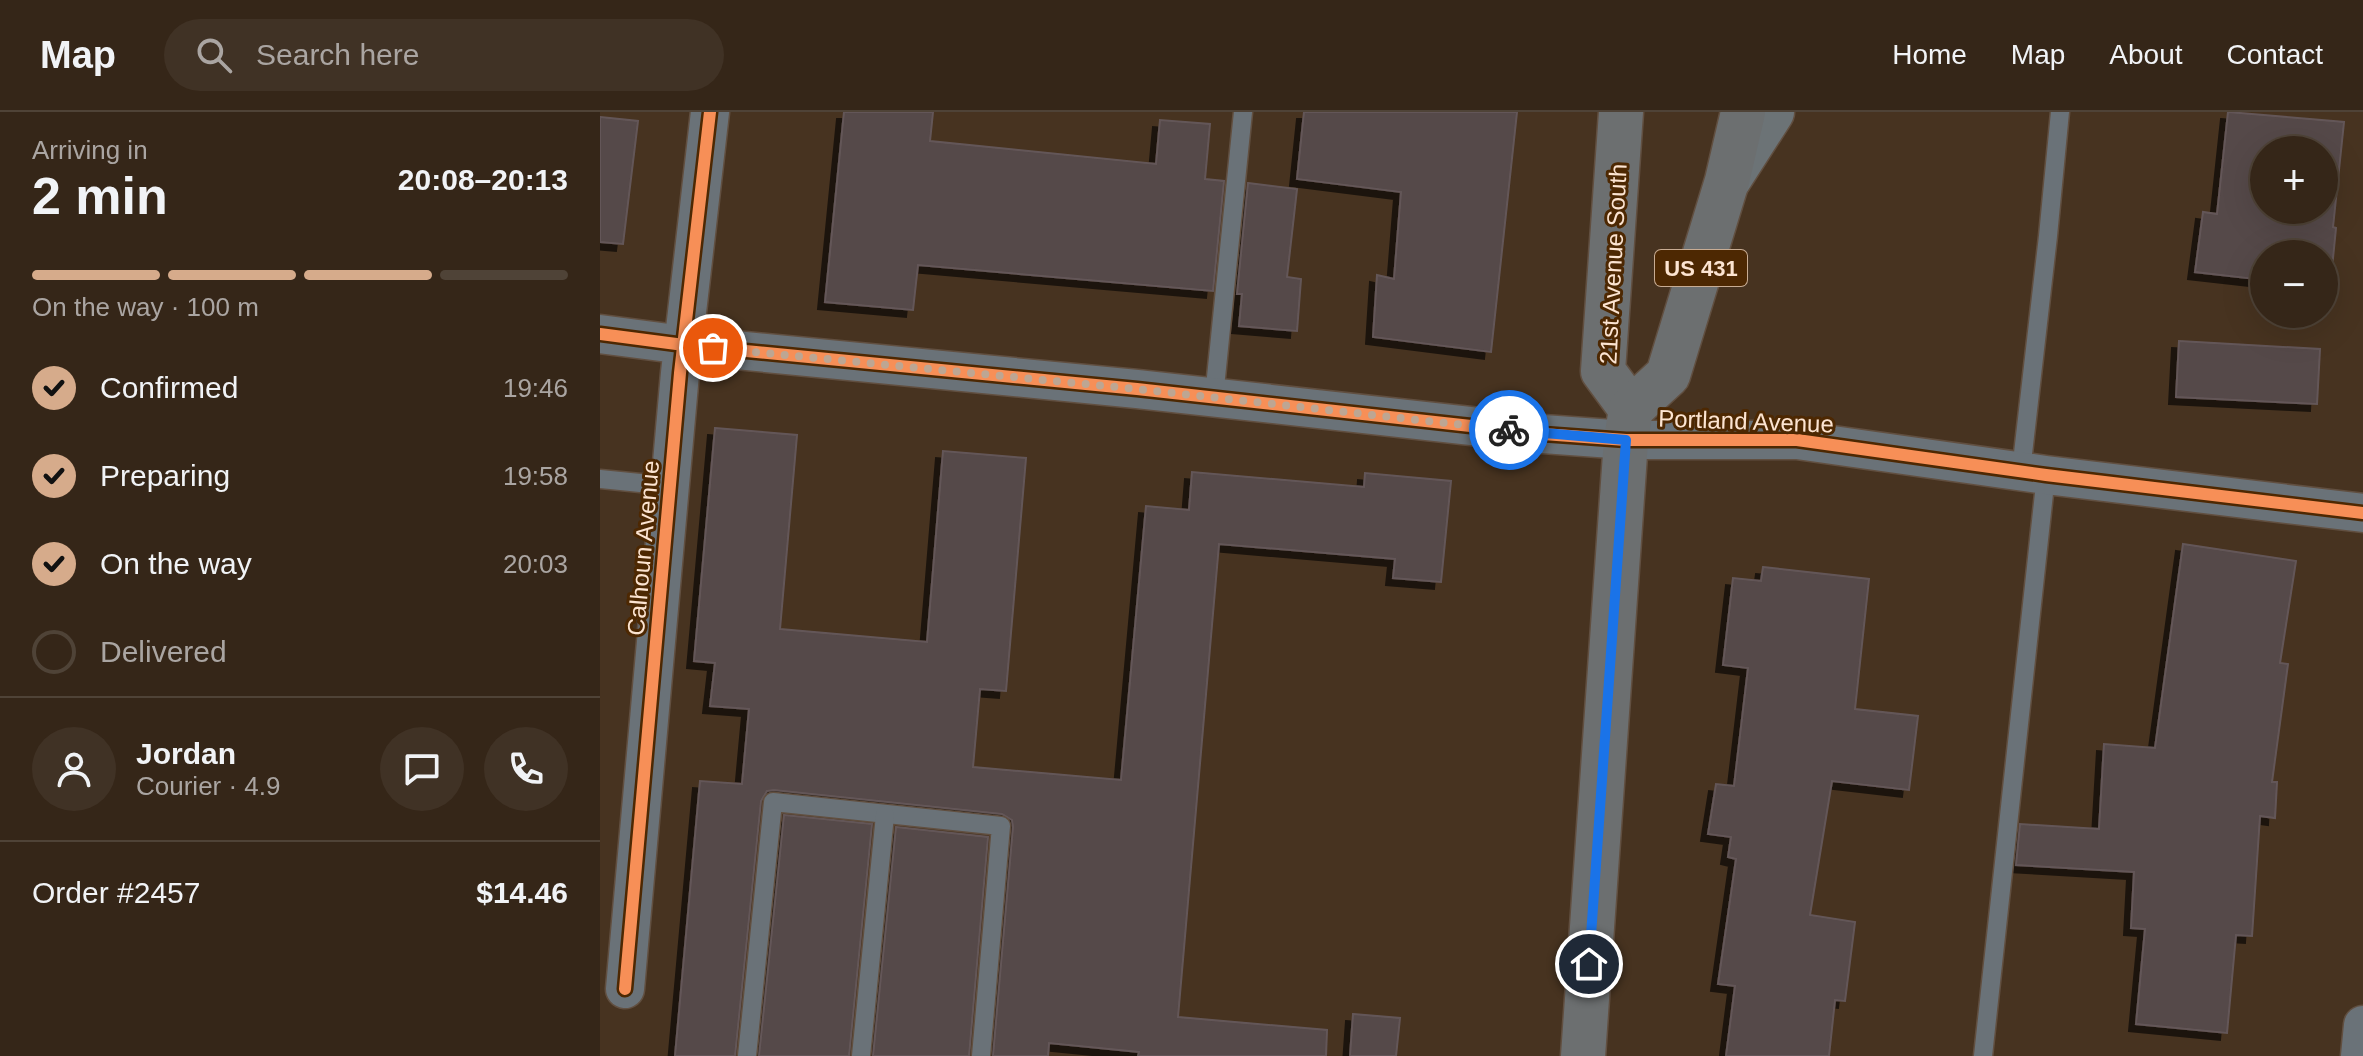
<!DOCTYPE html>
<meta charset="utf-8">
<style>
:root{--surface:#352618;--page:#403225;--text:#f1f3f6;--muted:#aaa5a2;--line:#4f4337;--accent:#d6ab8b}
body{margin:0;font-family:Helvetica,sans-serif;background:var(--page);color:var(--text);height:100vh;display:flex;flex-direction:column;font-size:30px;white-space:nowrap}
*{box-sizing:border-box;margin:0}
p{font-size:26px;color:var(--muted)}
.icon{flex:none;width:44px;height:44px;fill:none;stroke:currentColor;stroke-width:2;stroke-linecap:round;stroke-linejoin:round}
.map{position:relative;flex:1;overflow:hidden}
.side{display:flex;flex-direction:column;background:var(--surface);width:600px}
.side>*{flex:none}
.tools{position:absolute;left:1650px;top:24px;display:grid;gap:16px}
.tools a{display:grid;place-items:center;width:88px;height:88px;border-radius:50%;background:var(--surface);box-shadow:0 8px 32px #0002,0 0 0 2px var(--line);font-size:40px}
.pin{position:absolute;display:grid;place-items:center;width:68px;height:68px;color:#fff;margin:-34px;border:4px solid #fff;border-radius:50%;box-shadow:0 2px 8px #0007}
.courier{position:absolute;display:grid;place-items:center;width:80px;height:80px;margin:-40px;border:6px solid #1a73e8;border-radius:50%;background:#fff;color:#222;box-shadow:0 2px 10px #0007}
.overview em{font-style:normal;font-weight:600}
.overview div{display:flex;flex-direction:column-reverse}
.overview{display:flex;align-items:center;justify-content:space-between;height:136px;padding:0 32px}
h1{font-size:52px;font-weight:600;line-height:60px}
.bar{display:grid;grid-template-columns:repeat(4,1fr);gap:12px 8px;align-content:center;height:96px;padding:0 32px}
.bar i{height:10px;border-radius:6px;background:var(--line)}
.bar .active{background:var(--accent)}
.bar p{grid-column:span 4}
.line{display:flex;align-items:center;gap:20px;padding:0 32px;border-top:2px solid var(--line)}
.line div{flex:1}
.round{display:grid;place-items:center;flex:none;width:84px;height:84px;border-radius:42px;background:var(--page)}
ol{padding:0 32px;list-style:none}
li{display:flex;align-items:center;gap:24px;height:88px}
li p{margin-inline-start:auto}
li .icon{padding:8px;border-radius:50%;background:var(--accent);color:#111;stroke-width:4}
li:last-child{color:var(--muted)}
li i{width:44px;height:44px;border:4px solid var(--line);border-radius:50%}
header{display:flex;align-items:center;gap:48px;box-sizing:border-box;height:112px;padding:0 40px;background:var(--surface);border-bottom:2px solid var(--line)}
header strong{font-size:38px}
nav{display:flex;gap:44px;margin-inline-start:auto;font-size:28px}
.search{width:560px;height:72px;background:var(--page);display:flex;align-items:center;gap:20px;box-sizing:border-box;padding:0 28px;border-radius:44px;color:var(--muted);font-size:30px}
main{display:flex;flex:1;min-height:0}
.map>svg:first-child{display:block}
.building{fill:#544848;stroke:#645758;stroke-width:2;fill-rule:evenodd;filter:url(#shadow)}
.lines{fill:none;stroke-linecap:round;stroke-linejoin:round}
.lane-casing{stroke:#614f40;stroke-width:21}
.street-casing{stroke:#614f40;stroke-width:41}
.secondary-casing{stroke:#614f40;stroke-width:47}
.primary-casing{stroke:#614f40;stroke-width:47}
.lane{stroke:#6a7278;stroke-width:18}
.street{stroke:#6a7278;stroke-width:38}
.secondary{stroke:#6c7376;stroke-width:44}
.primary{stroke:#6c6f70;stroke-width:44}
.cycleway-casing{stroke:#4d2802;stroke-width:17}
.cycleway{stroke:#f78f57;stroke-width:12}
.done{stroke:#bda693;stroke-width:8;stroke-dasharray:0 14.4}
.route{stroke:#1a73e8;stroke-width:10}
.labels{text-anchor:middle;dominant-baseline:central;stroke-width:6;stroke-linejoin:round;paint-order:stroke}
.shield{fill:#4d2802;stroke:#c8ac93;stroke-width:2}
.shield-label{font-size:22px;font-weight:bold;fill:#fce4d1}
.street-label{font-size:24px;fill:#fce4d1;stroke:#4d2802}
</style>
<header>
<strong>Map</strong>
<div class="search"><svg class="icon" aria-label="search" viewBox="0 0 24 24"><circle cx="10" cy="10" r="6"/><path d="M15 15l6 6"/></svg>Search here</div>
<nav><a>Home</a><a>Map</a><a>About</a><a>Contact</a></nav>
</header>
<main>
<section class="side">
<div class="overview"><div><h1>2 min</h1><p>Arriving in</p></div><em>20:08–20:13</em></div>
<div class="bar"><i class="active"></i><i class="active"></i><i class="active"></i><i></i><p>On the way · 100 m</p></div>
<ol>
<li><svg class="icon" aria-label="check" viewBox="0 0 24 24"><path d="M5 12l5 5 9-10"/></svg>Confirmed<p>19:46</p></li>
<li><svg class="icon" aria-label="check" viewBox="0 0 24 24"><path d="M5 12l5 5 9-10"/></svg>Preparing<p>19:58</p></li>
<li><svg class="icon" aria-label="check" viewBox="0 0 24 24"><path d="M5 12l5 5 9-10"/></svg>On the way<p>20:03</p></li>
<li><i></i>Delivered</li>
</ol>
<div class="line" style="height:144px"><a class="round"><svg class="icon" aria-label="person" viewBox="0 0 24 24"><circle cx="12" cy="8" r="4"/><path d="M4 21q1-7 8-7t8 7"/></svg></a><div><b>Jordan</b><p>Courier · 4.9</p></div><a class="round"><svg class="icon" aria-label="chat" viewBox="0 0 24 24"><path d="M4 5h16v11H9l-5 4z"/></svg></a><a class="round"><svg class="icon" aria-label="phone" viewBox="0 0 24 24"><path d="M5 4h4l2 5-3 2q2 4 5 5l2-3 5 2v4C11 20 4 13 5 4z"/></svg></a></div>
<div class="line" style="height:104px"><div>Order #2457</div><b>$14.46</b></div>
</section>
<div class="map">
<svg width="1763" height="944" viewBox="0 0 1763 944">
<defs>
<filter id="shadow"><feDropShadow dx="-7" dy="7" stdDeviation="0" flood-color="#0009"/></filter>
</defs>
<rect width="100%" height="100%" fill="#473320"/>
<g class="building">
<path d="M 244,0 L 333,0 L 330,29 L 556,52 L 560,8 L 610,12 L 605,67 L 624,69 L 613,179 L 318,153 L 313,198 L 225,190 Z"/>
<path d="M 704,0 L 917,0 L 891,240 L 773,225 L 777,163 L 794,167 L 801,80 L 697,67 Z"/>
<path d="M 1628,0 L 1744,10 L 1733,115 L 1736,116 L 1730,176 L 1724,175 L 1724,142 L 1664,142 L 1664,168 L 1595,160 L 1603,100 L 1617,102 ZM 1664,38 L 1724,38 L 1724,98 L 1664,98 Z"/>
<path d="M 0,5 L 38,9 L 23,132 L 0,130 Z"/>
<path d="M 648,71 L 697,77 L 687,165 L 701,167 L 697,219 L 639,214 L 642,182 L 637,182 Z"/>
<path d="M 1579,229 L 1720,237 L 1717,292 L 1576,285 Z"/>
<path d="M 115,316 L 197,323 L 180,517 L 327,530 L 343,339 L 426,346 L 406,579 L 380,577 L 373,655 L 521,668 L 546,394 L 589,398 L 592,360 L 764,375 L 765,361 L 851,369 L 841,470 L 793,466 L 795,447 L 619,432 L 578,905 L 727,918 L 726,944 L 538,944 L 539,940 L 449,931 L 448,944 L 393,944 L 413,715 L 412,708 L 402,702 L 174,678 L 167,679 L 161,689 L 135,944 L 75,944 L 100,669 L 142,672 L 149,597 L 110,594 L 115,551 L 94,549 Z"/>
<path d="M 1583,432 L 1696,449 L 1680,551 L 1688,552 L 1672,670 L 1677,670 L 1675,706 L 1660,704 L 1652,824 L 1636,823 L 1627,921 L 1536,912 L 1545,817 L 1531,816 L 1534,760 L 1416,753 L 1420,712 L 1499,717 L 1504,632 L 1555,636 Z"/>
<path d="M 1163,455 L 1269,467 L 1255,597 L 1318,604 L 1309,678 L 1232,669 L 1210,803 L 1255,810 L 1245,889 L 1235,888 L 1229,944 L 1126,944 L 1135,874 L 1118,872 L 1136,747 L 1128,745 L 1131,725 L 1108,722 L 1116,672 L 1134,674 L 1148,556 L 1123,553 L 1133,466 L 1161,469 Z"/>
<path d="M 184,703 L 272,712 L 249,944 L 159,944 Z"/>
<path d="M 296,715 L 388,725 L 369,944 L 273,944 Z"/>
<path d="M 753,902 L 800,906 L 796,944 L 750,944 Z"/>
</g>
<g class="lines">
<defs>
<g id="lane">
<path d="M 614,285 L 643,0"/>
<path d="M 1421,359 L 1448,124 L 1460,0"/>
<path d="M 0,367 L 70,374"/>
<path d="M 147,944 L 173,690 L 401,714 L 381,944"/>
<path d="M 261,944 L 285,703"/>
<path d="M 1383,944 L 1446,363"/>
</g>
<g id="street">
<path d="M 0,222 L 84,233 L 537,277 L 943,322 L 1026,328 L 1197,328 L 1446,363 L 1763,401"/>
<path d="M 25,877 L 80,261 L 110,0"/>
<path d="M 1760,944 L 1763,913"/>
</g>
<path id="secondary" d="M 1129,67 L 1172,0"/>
<g id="primary">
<path d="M 1021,0 L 1003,259 L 1031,297"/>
<path d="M 983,944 L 1026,328 L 1031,297 L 1068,263 L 1127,69 L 1143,0"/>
</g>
</defs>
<use href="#lane" class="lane-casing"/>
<use href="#street" class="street-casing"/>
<use href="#secondary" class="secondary-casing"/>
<use href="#primary" class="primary-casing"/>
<use href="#lane" class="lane"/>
<use href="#street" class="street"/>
<use href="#secondary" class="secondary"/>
<use href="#primary" class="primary"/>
<defs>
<g id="cycleway">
<path d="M 0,222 L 84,233 L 537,277 L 943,322 L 1026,328 L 1197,328 L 1446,363 L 1763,401"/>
<path d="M 25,877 L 80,261 L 110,0"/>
</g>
</defs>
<use href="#cycleway" class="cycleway-casing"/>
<use href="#cycleway" class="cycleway"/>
</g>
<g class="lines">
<path class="done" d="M 113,236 L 537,277 L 909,318"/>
<path class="route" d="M 909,318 L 1026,328 L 989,852"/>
</g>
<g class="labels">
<rect class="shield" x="1055" y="138" width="92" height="36" rx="6"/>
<g class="shield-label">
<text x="1101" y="156">US 431</text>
</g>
<g class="street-label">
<text transform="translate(1013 152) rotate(-87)">21st Avenue South</text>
<text transform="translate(1146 309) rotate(2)">Portland Avenue</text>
<text transform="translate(43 436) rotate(-85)">Calhoun Avenue</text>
</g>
</g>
</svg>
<div class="tools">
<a>+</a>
<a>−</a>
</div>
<div class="pin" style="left:113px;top:236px;background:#ea580c"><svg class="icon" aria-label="bag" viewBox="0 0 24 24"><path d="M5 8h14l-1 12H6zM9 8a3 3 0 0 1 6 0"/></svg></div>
<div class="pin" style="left:989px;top:852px;background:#1f2937"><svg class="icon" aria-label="home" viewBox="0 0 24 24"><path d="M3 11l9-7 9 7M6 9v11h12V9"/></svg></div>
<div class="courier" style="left:909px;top:318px"><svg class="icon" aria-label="bike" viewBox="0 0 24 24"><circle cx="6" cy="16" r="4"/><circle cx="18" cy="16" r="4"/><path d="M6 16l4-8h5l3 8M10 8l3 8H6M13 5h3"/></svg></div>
</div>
</main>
